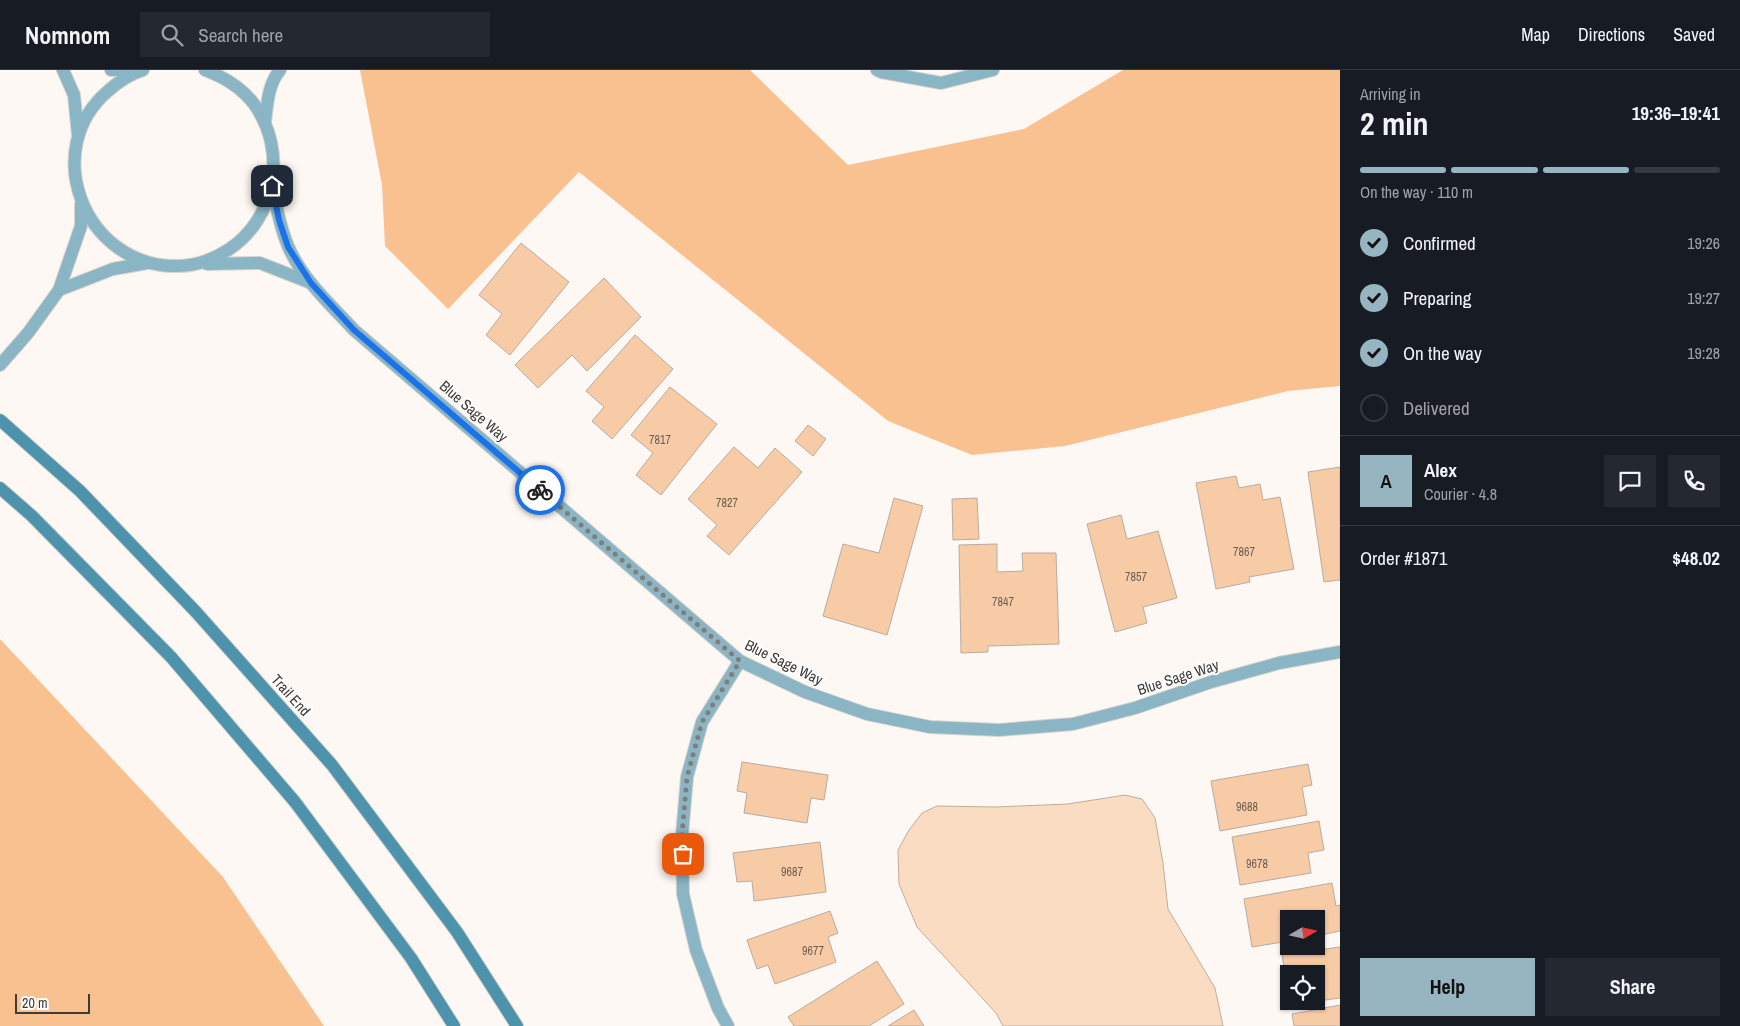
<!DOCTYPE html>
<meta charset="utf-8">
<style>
:root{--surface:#171b24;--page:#242831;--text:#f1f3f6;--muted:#9ea1a6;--line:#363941;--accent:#97b5c0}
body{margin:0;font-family:"Archivo Narrow",sans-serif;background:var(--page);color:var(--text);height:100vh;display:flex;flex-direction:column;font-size:19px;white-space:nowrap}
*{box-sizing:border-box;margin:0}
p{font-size:16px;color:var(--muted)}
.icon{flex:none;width:28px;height:28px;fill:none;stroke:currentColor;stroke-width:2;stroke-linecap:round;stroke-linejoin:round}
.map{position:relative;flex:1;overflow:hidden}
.sheet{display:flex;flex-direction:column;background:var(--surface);width:400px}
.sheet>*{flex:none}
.needle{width:32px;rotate:81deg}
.controls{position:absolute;left:1280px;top:840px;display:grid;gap:10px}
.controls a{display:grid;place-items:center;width:45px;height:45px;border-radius:0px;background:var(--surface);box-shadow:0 1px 4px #0004;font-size:25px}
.scale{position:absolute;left:15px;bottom:12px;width:75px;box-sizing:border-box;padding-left:5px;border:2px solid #403b36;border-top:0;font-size:14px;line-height:18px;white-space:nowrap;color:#403b36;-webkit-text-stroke:4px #fff;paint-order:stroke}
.pin{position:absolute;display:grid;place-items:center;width:42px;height:42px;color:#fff;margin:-21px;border-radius:10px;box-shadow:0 2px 8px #0006}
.courier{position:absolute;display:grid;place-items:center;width:50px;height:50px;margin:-25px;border:4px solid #1a73e8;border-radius:50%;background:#fff;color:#222;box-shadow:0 1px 6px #0007}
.headline em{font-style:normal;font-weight:700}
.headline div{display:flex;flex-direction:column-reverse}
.headline{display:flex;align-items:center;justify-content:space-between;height:85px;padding:0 20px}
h1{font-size:32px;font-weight:700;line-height:38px}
.bar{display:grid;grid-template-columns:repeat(4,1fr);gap:8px 5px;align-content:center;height:60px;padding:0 20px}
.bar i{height:6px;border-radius:4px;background:var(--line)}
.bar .on{background:var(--accent)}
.bar p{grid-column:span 4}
.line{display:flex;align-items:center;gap:12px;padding:0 20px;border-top:1px solid var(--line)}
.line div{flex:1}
.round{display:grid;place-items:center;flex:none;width:52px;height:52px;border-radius:0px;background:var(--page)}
ol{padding:0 20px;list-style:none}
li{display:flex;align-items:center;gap:15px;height:55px}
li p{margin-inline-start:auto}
li .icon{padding:5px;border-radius:50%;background:var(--accent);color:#111;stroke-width:4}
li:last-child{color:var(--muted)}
li i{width:28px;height:28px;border:2px solid var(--line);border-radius:50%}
.cta{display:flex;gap:10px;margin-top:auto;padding:10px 20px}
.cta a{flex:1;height:58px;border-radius:0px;background:var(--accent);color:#111;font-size:20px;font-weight:700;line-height:58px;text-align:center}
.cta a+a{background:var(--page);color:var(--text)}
header{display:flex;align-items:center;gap:30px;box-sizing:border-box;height:70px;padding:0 25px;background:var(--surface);border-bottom:1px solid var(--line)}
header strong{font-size:24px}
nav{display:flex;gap:28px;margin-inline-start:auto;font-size:18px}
.search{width:350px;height:45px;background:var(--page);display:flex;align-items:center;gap:12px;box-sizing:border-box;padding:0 18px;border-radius:0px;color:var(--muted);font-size:19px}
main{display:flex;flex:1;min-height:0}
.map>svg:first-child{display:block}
.green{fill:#fac190}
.water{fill:#fadcc3;stroke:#c2ac99}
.building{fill:#f7cba6;stroke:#b9aba0}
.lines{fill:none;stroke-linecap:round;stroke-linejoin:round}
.lane-casing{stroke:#d8d2ce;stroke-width:14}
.street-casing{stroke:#d8d2ce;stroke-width:14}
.secondary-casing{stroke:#d8d2ce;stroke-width:14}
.lane{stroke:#89b5c5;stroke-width:12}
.street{stroke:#89b5c5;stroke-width:12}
.secondary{stroke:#4c93ab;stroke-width:12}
.done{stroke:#827d78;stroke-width:5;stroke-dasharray:0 9}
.route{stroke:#1a73e8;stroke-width:6}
.labels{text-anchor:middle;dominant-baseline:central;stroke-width:4;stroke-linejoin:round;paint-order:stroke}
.number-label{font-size:12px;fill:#6e5f52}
.street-label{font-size:15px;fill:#403b36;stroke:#fff}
</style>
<header>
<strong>Nomnom</strong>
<div class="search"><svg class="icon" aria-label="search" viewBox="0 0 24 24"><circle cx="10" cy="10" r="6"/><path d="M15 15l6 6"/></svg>Search here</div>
<nav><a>Map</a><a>Directions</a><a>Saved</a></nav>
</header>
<main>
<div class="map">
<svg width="1340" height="956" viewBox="0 0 1340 956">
<rect width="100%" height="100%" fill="#fef8f4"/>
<g class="green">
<path d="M 360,0 L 750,0 L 848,95 L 1024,59 L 1123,0 L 1340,0 L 1340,316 L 1288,321 L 1065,376 L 972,385 L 888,351 L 579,102 L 448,239 L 385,176 L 382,115 Z"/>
<path d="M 0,569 L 223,807 L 324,956 L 0,956 Z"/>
</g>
<path class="water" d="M 1125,725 L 1142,729 L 1155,748 L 1163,793 L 1168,839 L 1215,918 L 1223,956 L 1003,956 L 996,943 L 917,857 L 899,814 L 898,780 L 909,760 L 922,743 L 937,736 L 995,737 L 1068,734 Z"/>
<g class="building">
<path d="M 521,173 L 569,212 L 510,285 L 486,265 L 502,244 L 479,225 Z"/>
<path d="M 604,208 L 641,247 L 587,301 L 572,285 L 538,318 L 515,295 Z"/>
<path d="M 635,265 L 673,299 L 612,369 L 592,351 L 604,337 L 586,321 Z"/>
<path d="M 670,317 L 717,354 L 661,425 L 636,405 L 653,383 L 631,365 Z"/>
<path d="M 808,355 L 826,369 L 813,386 L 795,371 Z"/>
<path d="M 734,377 L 758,398 L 775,378 L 802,402 L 729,485 L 707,466 L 717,455 L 688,429 Z"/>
<path d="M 1340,397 L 1340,510 L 1324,512 L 1308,402 Z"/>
<path d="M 1236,406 L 1239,418 L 1260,414 L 1263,430 L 1280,427 L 1294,499 L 1249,507 L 1250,512 L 1216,519 L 1196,413 Z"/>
<path d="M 894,428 L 923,436 L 887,565 L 823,546 L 843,474 L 879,483 Z"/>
<path d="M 977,428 L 979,469 L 953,470 L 952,429 Z"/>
<path d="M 1121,445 L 1127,469 L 1158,461 L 1177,528 L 1143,537 L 1147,553 L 1115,562 L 1087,454 Z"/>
<path d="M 997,474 L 997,502 L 1023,501 L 1022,483 L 1056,483 L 1059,574 L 988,576 L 988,582 L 961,583 L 959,475 Z"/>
<path d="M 742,692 L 828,705 L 824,730 L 811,728 L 807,753 L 744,743 L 747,723 L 737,721 Z"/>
<path d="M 1308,694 L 1312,715 L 1302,717 L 1307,745 L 1220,761 L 1211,711 Z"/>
<path d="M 1319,751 L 1324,780 L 1308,783 L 1311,803 L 1240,815 L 1232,767 Z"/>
<path d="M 820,772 L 826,822 L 754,831 L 752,811 L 737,812 L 733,783 Z"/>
<path d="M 1332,813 L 1336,836 L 1340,835 L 1340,861 L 1316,866 L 1316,849 L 1289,849 L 1289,871 L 1252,877 L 1244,829 Z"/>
<path d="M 830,841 L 838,863 L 828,867 L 836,892 L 775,914 L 768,895 L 757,899 L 747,870 Z"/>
<path d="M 1340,877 L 1340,928 L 1290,935 L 1289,931 L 1316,931 L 1316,904 L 1289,904 L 1289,929 L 1282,885 Z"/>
<path d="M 877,891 L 904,934 L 869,956 L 794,956 L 788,947 Z"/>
<path d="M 1340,935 L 1340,956 L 1294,956 L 1292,944 Z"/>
<path d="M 914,940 L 924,956 L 888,956 Z"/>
</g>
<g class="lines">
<defs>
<path id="lane" d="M 877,0 L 881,2 L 941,13 L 993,0"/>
<g id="street">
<path d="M 63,0 L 74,25 L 78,65"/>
<path d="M 111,0 L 125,0"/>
<path d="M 143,0 C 130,4 118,12 108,21 C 40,79 83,192 171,196 C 191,197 211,191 228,180 C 276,149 288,81 254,34 C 242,18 224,7 205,0"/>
<path d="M 265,52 C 267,35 268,14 280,0"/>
<path d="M 272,116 C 276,136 280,157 288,176 C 302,209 330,234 354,260 L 740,591 L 805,622 L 867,644 L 930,657 L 999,660 L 1073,654 L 1135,638 L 1211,612 L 1279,593 L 1340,582"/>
<path d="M 207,194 L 260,193 L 311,213"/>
<path d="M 59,220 L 113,199 L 147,193"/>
<path d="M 0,295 L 28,263 L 59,220 L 81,156 L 81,134"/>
<path d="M 728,956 L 718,938 L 696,880 L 683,824 L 682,765 L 687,707 L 702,652 L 740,591"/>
</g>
<g id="secondary">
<path d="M 0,350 L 80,421 L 196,542 L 332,695 L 457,862 L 517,956"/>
<path d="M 0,418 L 32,446 L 171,587 L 295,732 L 411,888 L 454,956"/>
</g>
</defs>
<use href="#lane" class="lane-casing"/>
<use href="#street" class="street-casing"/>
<use href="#secondary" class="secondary-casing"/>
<use href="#lane" class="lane"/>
<use href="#street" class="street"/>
<use href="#secondary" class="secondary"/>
</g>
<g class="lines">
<path class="done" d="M 540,420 L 740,591 L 702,652 L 687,707 L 682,765 L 683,784"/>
<path class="route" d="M 272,116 L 279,150 L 288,177 L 311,213 L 354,260 L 540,420"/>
</g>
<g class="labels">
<g class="number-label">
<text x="660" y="370">7817</text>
<text x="727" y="433">7827</text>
<text x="1244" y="482">7867</text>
<text x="1136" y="507">7857</text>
<text x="1003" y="532">7847</text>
<text x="1247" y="737">9688</text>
<text x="1257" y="794">9678</text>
<text x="792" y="802">9687</text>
<text x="813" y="881">9677</text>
</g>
<g class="street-label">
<text transform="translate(474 341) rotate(41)">Blue Sage Way</text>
<text transform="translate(784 592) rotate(26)">Blue Sage Way</text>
<text transform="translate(1178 607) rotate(-18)">Blue Sage Way</text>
<text transform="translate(291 625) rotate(48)">Trail End</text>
</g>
</g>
</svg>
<div class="controls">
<a><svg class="needle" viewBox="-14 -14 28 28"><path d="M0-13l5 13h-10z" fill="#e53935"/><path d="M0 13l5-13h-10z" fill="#9ea1a6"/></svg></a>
<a><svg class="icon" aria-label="locate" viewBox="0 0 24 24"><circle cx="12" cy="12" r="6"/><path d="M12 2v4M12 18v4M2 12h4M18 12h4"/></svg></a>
</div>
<div class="scale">20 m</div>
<div class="pin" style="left:683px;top:784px;background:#ea580c"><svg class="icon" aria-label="bag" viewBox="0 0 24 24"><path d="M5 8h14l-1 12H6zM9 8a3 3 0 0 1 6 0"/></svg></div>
<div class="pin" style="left:272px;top:116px;background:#1f2937"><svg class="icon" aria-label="home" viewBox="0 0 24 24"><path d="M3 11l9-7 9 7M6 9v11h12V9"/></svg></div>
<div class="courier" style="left:540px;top:420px"><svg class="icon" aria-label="bike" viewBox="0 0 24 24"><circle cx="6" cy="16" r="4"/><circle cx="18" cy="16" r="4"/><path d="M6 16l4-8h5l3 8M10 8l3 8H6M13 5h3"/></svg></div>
</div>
<section class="sheet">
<div class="headline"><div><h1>2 min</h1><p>Arriving in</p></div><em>19:36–19:41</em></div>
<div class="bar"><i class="on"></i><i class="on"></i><i class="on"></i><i></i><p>On the way · 110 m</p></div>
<ol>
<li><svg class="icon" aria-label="check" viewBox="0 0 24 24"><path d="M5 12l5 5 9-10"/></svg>Confirmed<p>19:26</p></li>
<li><svg class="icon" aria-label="check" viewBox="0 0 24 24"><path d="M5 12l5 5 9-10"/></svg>Preparing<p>19:27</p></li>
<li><svg class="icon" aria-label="check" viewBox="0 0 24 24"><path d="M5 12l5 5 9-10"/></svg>On the way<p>19:28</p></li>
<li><i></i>Delivered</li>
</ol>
<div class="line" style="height:90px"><b class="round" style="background:var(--accent);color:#111">A</b><div><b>Alex</b><p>Courier · 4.8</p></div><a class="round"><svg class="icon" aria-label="chat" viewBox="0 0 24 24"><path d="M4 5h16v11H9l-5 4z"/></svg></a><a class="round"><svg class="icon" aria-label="phone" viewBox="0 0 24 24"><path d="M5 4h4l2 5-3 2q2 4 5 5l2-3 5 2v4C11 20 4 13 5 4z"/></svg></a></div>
<div class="line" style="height:65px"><div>Order #1871</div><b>$48.02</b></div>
<div class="cta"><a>Help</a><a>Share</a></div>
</section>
</main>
